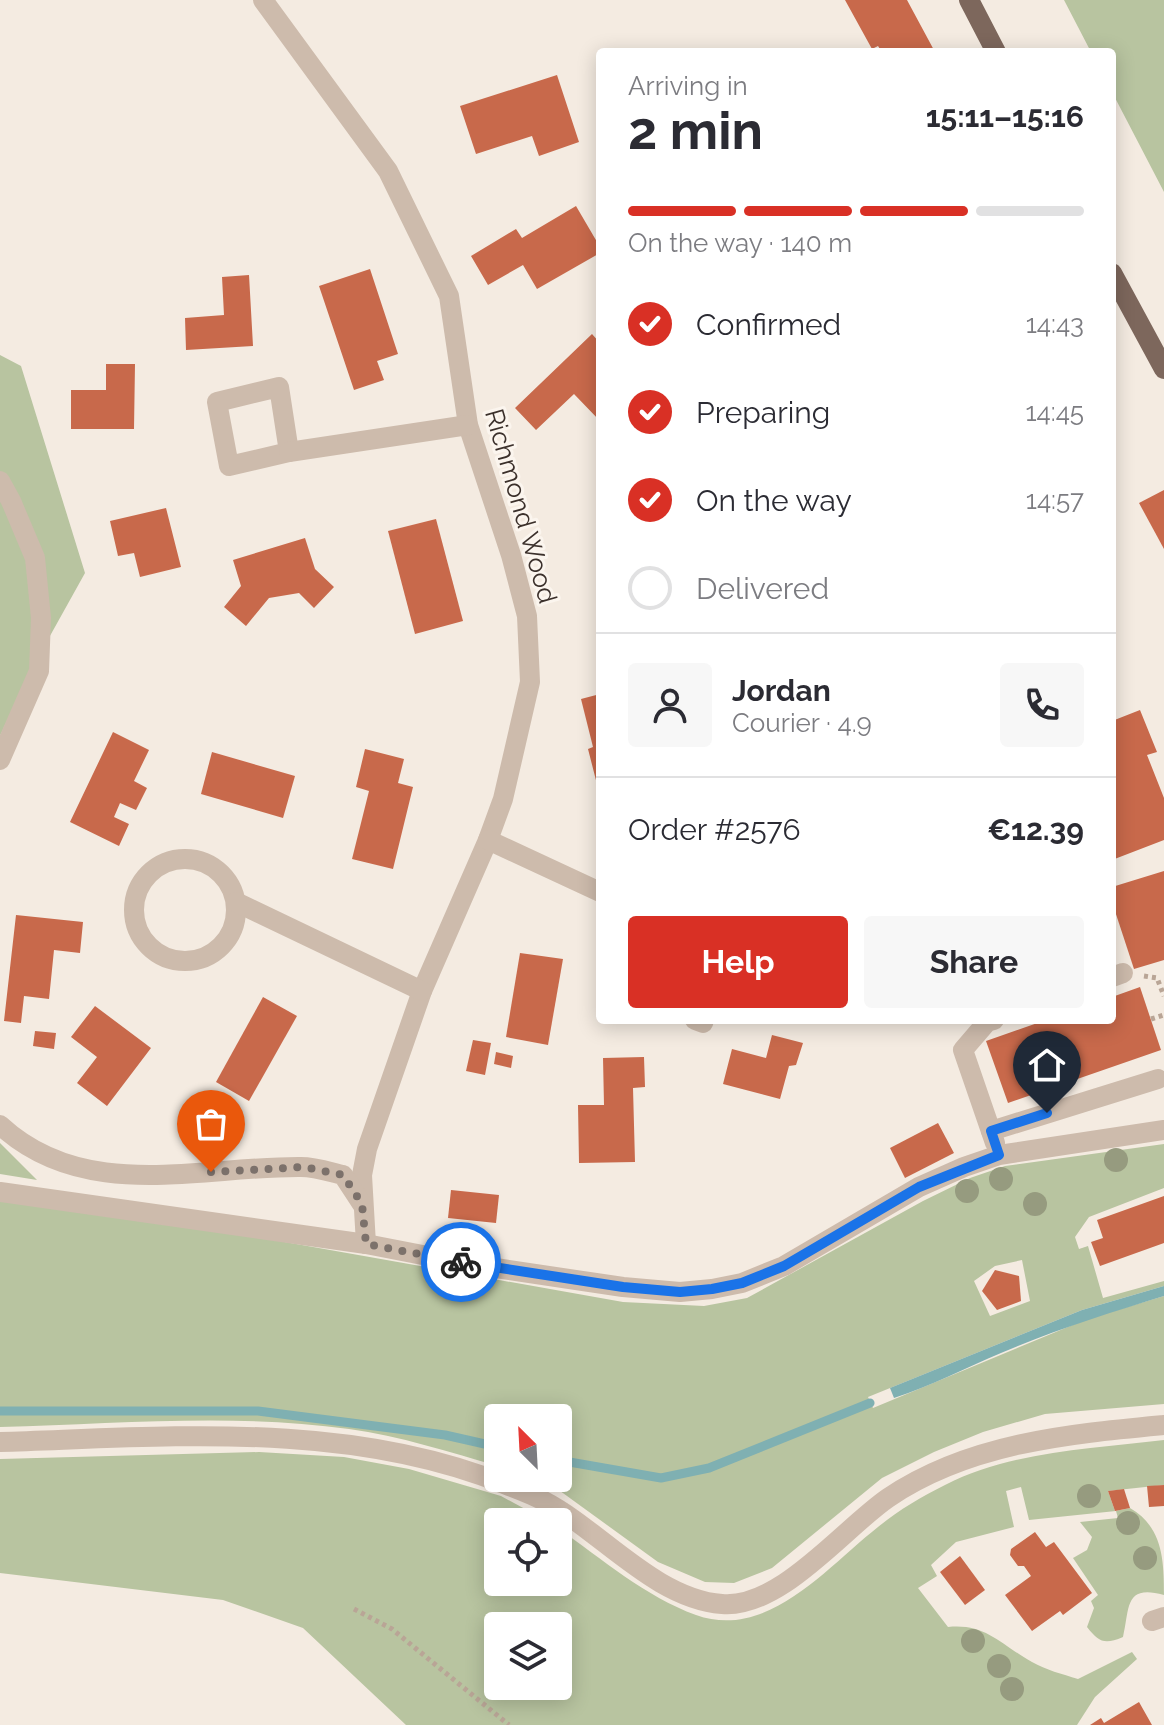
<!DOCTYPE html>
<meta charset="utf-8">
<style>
:root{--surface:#fff;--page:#f7f7f7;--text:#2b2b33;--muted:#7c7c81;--line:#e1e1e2;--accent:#d93025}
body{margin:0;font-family:Raleway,sans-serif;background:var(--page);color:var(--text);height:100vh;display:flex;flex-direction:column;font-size:30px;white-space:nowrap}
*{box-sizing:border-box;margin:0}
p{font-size:26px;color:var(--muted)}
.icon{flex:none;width:44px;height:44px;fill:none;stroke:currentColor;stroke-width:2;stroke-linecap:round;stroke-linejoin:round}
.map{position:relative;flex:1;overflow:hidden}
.panel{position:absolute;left:596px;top:48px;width:520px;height:976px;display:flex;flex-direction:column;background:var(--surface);border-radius:8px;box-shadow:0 4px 20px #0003}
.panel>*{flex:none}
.needle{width:52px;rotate:336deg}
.buttons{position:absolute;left:484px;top:1404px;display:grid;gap:16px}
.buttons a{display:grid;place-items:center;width:88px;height:88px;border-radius:8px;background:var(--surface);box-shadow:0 4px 20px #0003;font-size:40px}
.pin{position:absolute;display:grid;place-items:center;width:68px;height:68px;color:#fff;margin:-82px -34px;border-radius:50% 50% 50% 0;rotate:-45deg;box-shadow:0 0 8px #0007}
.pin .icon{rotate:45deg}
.courier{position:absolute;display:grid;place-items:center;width:80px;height:80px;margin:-40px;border:6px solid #1a73e8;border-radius:50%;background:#fff;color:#222;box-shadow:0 2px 10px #0007}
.headline em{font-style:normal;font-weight:700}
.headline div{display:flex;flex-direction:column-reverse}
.headline{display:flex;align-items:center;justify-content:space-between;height:136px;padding:0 32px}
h1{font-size:52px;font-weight:700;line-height:60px}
.bar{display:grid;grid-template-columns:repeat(4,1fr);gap:12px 8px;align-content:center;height:96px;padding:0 32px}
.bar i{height:10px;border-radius:6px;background:var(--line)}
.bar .current{background:var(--accent)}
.bar p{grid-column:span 4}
.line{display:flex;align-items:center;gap:20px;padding:0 32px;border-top:2px solid var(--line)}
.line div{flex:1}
.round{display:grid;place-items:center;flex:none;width:84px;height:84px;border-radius:8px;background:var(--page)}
ol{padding:0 32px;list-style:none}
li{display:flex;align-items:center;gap:24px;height:88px}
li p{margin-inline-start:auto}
li .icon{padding:8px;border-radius:50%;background:var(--accent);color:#fff;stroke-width:4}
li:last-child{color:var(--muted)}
li i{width:44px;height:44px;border:4px solid var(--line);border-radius:50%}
.cta{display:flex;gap:16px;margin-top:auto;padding:16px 32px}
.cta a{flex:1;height:92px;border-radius:8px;background:var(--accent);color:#fff;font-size:32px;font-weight:700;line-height:92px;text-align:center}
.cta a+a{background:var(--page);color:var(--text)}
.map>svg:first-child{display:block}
.green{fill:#b8c4a0;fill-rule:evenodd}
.water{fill:#7fb0b2}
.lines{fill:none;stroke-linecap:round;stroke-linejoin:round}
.stream{stroke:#7fb0b2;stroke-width:9}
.building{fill:#c8694b}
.path{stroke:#b9a596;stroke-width:5;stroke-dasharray:4 4;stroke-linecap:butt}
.minor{stroke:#cdbbac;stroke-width:20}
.major{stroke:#7d675c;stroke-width:20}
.tree{fill:#969b7f}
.done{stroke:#7c716b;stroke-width:8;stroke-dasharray:0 14.4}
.route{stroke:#1a73e8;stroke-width:10}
.labels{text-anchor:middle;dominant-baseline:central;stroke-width:6;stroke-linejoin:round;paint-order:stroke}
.street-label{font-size:26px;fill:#3b302b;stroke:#fbf5ee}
</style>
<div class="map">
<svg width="1164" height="1725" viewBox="0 0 1164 1725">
<rect width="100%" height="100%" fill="#f4ebe1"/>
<g class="green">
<path d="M 1064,0 L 1164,0 L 1164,192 L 1112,92 L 1112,52 L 1091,52 Z"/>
<path d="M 0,355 L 21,366 L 85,573 L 26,679 L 0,736 Z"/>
<path d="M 0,1143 L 37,1180 L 0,1174 Z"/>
<path d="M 1164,1144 L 1164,1188 L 1089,1217 L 1075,1237 L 1079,1249 L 1088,1246 L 1103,1298 L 1164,1281 L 1164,1286 L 1082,1310 L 868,1397 L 873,1408 L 1087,1319 L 1164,1296 L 1164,1404 L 1045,1414 L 983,1432 L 934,1452 L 882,1478 L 772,1568 L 734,1583 L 705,1582 L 658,1562 L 556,1488 L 531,1478 L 558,1478 L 558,1418 L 498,1418 L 498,1466 C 449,1452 400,1436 349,1429 C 235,1413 116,1424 0,1427 L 0,1200 L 167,1221 L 623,1302 L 704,1306 L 747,1298 L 923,1201 L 970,1178 L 1005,1166 ZM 1022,1260 L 1030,1301 L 990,1316 L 974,1281 L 995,1266 Z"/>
<path d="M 1164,1440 L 1164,1485 L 1108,1491 L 1115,1511 L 1130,1508 C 1163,1527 1164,1561 1164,1595 C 1124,1584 1130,1608 1123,1637 C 1104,1645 1099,1642 1087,1627 L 1094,1608 L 1091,1601 L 1098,1595 L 1073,1558 L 1087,1550 L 1092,1537 L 1080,1522 L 1118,1518 L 1116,1511 L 1029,1520 L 1021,1487 L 1006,1491 L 1014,1527 L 956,1542 L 931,1565 L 937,1576 L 918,1588 L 948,1627 C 986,1623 1001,1645 1032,1662 C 1046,1670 1062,1674 1078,1679 L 1132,1652 L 1137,1659 L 1095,1697 L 1077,1725 L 406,1725 L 303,1628 L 223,1600 L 0,1573 L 0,1459 L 259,1452 L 344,1457 L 409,1469 L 501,1496 L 549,1522 L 498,1522 L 498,1582 L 558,1582 L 558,1528 C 602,1559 646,1597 696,1615 C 768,1641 828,1566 878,1527 C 899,1510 921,1497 945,1485 C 1011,1451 1092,1449 1164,1440 ZM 498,1626 L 558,1626 L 558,1686 L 498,1686 Z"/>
</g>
<path class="water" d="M 1164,1286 L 1164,1296 C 1109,1313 1055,1330 1001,1353 C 965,1368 931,1386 894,1398 L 890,1388 L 1082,1310 Z"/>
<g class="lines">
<g class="stream">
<path d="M 0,1411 L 258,1411 L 445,1435 L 498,1447"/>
<path d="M 558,1460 L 661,1478 L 709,1468 L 870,1403"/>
</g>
</g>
<g class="building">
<path d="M 845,0 L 907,0 L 935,52 L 882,52 L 878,46 L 872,49 Z"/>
<path d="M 557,75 L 579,142 L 539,156 L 532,136 L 476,154 L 460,106 Z"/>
<path d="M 576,206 L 600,247 L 600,253 L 537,289 L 523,265 L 488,285 L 471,256 L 516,229 L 522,238 Z"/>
<path d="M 370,269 L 398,354 L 377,361 L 384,380 L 354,390 L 319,286 Z"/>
<path d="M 249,275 L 253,346 L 186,350 L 185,318 L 224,315 L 222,277 Z"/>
<path d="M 592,334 L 600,343 L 600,421 L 574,394 L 536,430 L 515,408 Z"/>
<path d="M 106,364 L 135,364 L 134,429 L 71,429 L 71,390 L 106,390 Z"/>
<path d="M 1164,490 L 1164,549 L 1139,503 Z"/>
<path d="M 166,508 L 181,567 L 140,577 L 134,553 L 118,556 L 110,521 Z"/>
<path d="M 436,519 L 463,621 L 415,634 L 388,531 Z"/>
<path d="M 305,538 L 315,569 L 334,587 L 314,608 L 299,593 L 269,598 L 246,626 L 224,607 L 241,586 L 233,560 Z"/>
<path d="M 600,694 L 600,792 L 599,792 L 588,749 L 593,747 L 581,699 Z"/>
<path d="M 1140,710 L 1157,752 L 1147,755 L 1164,798 L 1164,840 L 1112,860 L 1112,721 Z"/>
<path d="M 113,732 L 149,750 L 134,781 L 147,788 L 136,810 L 120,803 L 114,817 L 129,824 L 119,846 L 70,822 Z"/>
<path d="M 365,749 L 404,759 L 398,783 L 413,787 L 393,869 L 352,859 L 369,791 L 356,787 Z"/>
<path d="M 212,752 L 295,776 L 283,818 L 201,794 Z"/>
<path d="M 1164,871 L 1164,960 L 1134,969 L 1112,902 L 1112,887 Z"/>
<path d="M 16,915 L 83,922 L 80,953 L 54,950 L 49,999 L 24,996 L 21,1023 L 4,1021 Z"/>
<path d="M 520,953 L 563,959 L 548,1045 L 506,1037 Z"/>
<path d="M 1140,987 L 1161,1050 L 1008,1103 L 986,1041 L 1046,1020 L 1112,1020 L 1112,997 Z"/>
<path d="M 263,997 L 297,1016 L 249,1101 L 216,1082 Z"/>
<path d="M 95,1006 L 151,1048 L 107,1106 L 77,1083 L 97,1057 L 71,1037 Z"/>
<path d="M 35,1031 L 56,1033 L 54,1049 L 33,1046 Z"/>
<path d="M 772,1035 L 803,1043 L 796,1065 L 789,1066 L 780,1099 L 723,1084 L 732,1049 L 766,1058 Z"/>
<path d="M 473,1040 L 491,1043 L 485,1075 L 466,1071 Z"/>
<path d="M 496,1052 L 513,1056 L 511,1068 L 494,1064 Z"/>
<path d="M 644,1057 L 645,1087 L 633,1088 L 635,1162 L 579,1163 L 578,1105 L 604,1105 L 603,1058 Z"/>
<path d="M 938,1123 L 954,1153 L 905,1178 L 890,1148 Z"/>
<path d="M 451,1190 L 499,1195 L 496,1223 L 448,1218 Z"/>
<path d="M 1164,1196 L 1164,1243 L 1100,1266 L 1091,1242 L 1103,1238 L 1097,1220 Z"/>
<path d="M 995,1270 L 1019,1276 L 1021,1301 L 997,1310 L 982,1291 Z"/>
<path d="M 1164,1485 L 1164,1506 L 1149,1507 L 1147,1486 Z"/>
<path d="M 1124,1489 L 1130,1508 L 1115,1511 L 1108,1491 Z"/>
<path d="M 1035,1532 L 1046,1547 L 1054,1542 L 1092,1593 L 1063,1615 L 1060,1611 L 1032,1631 L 1005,1595 L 1031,1576 L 1024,1566 L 1018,1566 L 1010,1555 L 1011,1549 Z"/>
<path d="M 960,1556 L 985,1590 L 965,1605 L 940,1572 Z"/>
<path d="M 1139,1702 L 1152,1725 L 1090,1725 L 1101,1718 L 1104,1723 Z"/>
</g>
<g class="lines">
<g class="path">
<path d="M 1144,976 L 1157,978 L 1164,996"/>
<path d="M 1151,1019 L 1164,1015"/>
<path d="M 354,1609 L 392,1629 L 509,1725"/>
</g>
<g class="minor">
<path d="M 263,0 L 388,171 L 449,296 L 468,425 L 511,555 L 527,616 L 530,682 L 503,799 L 488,840 L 422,991 L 367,1149 L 362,1175 L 366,1244"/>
<path d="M 279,387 L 289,452 L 229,466 L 217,402 Z"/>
<path d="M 289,452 L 468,425"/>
<path d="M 0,481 L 11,501 L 35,558 L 41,618 L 39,671 L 0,760"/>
<path d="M 488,840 L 600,892"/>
<circle cx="185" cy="910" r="51"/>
<path d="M 236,902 L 422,991"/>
<path d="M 1112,977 L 1123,973"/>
<path d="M 695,1020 L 703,1023 L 704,1020"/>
<path d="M 994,1020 L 987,1022 L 963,1050 L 995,1143"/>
<path d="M 0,1125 C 84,1203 199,1166 301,1167 C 315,1167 330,1172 343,1175 L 362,1204"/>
<path d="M 991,1131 L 1158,1079"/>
<path d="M 0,1192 L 366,1244 L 469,1264 L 623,1287 L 680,1292 L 712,1289 L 742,1283 L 784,1266 L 919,1187 L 964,1167 L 999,1155 L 1164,1130"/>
<path d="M 0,1442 C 167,1437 345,1420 504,1484 C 517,1489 531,1494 544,1501 C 600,1530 655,1599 722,1604 C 780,1609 843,1529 888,1498 C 969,1443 1069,1434 1164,1425"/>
<path d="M 1152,1621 L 1164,1617"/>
</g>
<g class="major">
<path d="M 969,0 L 996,52"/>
<path d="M 1112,273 L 1164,369"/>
</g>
</g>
<g class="tree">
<circle cx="1116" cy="1160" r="12"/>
<circle cx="1001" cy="1179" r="12"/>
<circle cx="967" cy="1191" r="12"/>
<circle cx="1035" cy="1204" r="12"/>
<circle cx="1089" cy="1496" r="12"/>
<circle cx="1128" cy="1523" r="12"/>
<circle cx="1145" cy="1558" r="12"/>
<circle cx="973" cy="1641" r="12"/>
<circle cx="999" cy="1666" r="12"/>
<circle cx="1012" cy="1689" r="12"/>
</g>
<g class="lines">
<path class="done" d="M 211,1172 L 304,1167 L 343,1175 L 362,1204 L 366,1244 L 461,1262"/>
<path class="route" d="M 461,1262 L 623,1287 L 680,1292 L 712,1289 L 742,1283 L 784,1266 L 919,1187 L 999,1155 L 991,1131 L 1047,1113"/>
</g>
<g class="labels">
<g class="street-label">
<text transform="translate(521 506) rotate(74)">Richmond Wood</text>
</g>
</g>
</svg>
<div class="buttons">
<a><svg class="needle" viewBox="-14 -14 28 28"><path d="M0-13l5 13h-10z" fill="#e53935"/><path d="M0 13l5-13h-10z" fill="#7c7c81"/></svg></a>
<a><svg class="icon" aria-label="locate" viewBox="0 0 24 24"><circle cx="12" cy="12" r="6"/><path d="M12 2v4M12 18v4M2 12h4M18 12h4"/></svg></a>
<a><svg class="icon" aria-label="layers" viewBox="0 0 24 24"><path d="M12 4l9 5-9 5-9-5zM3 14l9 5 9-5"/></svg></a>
</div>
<div class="pin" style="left:211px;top:1172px;background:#ea580c"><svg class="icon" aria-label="bag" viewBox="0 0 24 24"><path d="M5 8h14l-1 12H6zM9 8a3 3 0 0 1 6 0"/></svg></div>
<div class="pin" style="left:1047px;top:1113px;background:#1f2937"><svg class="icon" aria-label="home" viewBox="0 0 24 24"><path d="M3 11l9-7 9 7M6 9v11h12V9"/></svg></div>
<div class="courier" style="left:461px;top:1262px"><svg class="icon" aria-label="bike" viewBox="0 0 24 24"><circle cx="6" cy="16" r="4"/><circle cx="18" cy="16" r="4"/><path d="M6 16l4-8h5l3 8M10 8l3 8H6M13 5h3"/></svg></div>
<section class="panel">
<div class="headline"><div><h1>2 min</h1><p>Arriving in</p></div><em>15:11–15:16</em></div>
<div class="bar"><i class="current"></i><i class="current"></i><i class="current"></i><i></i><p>On the way · 140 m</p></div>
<ol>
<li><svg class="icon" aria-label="check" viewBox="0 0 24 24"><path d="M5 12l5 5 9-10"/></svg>Confirmed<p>14:43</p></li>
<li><svg class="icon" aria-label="check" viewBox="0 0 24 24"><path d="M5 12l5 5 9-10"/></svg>Preparing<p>14:45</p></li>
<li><svg class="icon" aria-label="check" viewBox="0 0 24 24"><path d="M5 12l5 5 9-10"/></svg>On the way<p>14:57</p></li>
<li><i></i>Delivered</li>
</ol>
<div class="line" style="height:144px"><a class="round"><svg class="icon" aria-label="person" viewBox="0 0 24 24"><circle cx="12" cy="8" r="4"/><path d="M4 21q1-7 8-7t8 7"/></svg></a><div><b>Jordan</b><p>Courier · 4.9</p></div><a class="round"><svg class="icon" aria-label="phone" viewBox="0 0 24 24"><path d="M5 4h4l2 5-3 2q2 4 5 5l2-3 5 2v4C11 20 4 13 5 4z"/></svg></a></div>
<div class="line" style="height:104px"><div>Order #2576</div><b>€12.39</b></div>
<div class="cta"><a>Help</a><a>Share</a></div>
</section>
</div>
